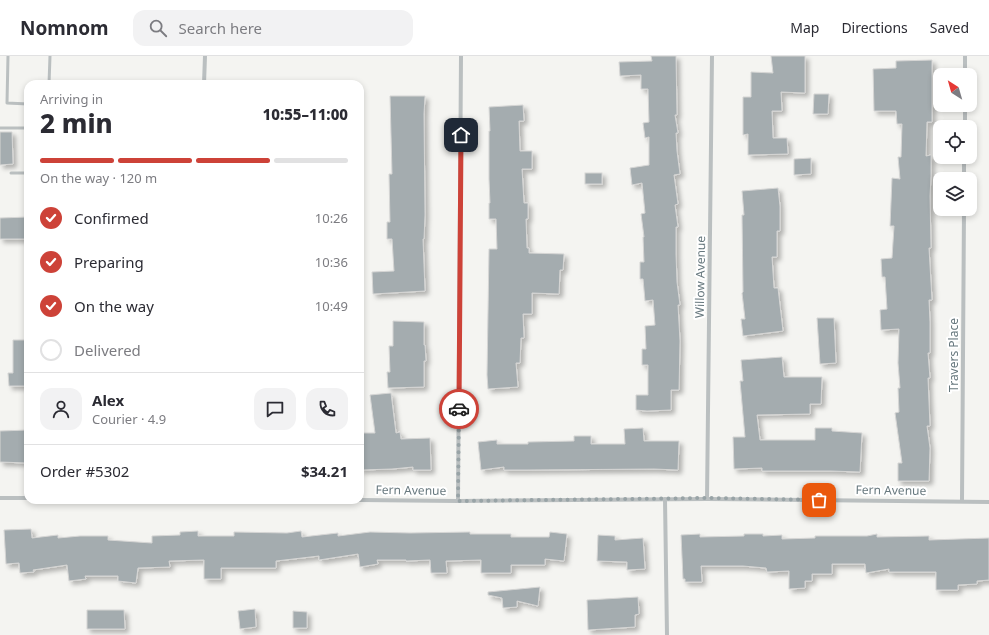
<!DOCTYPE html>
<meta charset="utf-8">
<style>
:root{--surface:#fff;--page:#f2f2f3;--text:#2b2b33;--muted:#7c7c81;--line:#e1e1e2;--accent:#cd4238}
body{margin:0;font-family:"Noto Sans",sans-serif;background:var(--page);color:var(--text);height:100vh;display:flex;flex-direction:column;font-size:15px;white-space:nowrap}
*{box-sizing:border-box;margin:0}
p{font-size:13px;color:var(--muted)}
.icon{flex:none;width:22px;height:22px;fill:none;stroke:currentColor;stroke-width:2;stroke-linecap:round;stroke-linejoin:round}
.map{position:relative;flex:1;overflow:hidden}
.sheet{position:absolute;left:24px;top:24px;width:340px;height:424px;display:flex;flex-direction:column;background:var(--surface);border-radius:12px;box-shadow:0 2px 6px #0003}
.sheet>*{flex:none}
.needle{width:26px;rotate:323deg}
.buttons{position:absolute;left:933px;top:12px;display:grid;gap:8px}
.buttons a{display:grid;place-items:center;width:44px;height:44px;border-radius:8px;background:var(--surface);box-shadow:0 2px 6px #0003;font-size:20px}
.pin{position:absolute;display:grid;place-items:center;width:34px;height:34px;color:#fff;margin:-17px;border-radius:8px;box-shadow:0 2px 6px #0006}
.courier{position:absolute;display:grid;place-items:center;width:40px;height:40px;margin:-20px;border:3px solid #cd4238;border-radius:50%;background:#fff;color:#222;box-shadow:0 1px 5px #0007}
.head em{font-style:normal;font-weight:800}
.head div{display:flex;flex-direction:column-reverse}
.head{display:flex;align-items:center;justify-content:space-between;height:68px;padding:0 16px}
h1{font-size:26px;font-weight:800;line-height:30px}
.bar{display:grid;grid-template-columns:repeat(4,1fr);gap:6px 4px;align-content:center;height:48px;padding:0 16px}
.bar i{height:5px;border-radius:3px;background:var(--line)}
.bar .on{background:var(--accent)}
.bar p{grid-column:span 4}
.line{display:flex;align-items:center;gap:10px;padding:0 16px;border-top:1px solid var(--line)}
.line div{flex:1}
.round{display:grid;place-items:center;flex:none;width:42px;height:42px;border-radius:12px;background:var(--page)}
ol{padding:0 16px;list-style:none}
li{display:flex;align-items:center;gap:12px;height:44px}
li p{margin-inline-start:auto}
li .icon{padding:4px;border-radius:50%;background:var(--accent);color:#fff;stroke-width:4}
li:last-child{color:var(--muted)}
li i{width:22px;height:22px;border:2px solid var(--line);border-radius:50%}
header{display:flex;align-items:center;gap:24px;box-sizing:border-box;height:56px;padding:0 20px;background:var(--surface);border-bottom:1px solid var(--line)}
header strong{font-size:19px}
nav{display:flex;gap:22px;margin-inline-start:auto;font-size:14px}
.search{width:280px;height:36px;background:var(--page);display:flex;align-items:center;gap:10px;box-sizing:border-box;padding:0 14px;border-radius:12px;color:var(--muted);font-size:15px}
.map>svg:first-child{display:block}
.building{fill:#a4acaf;stroke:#d5d5d4;filter:url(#shadow)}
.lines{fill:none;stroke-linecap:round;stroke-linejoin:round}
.lane{stroke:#babfc0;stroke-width:3}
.street{stroke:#babfc0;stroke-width:4}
.done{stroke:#98a3a6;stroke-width:4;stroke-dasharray:0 7.2}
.route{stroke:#cd4238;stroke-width:5}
.labels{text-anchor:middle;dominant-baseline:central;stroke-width:4;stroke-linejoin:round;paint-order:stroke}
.street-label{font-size:12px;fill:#67787e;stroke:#fff}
</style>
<header>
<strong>Nomnom</strong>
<div class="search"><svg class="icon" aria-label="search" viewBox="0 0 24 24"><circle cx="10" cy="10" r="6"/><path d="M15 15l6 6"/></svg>Search here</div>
<nav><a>Map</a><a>Directions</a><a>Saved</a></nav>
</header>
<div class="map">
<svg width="989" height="579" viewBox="0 0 989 579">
<defs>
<filter id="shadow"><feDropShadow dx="3.5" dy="3.5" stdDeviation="2" flood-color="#0004"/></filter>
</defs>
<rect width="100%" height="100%" fill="#f4f4f1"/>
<g class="building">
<path d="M 651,0 L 676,0 L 677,59 L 675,59 L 678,77 L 676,77 L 677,95 L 680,118 L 674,119 L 678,148 L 675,149 L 678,171 L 676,171 L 676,198 L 677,226 L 680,249 L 678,249 L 680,285 L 679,334 L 671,334 L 671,354 L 647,355 L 636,354 L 636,339 L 648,339 L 648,309 L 642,309 L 642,293 L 646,293 L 645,270 L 655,269 L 653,244 L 645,245 L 643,223 L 640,223 L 640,206 L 644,206 L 643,181 L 644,181 L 641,158 L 645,157 L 642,127 L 632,129 L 630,112 L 649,109 L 649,81 L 645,82 L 643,67 L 649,66 L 648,33 L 641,33 L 641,19 L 620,20 L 619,6 L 652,5 Z"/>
<path d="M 771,0 L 805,0 L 805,37 L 781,36 L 782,55 L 772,55 L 773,82 L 787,82 L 788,98 L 748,99 L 748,78 L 743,79 L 743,41 L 751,41 L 751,16 L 773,17 Z"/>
<path d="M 932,4 L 932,66 L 927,66 L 926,100 L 931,99 L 931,120 L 930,140 L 931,192 L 929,192 L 932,244 L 929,244 L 930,266 L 930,297 L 928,297 L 930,322 L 928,322 L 930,370 L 927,370 L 930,392 L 929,425 L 898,425 L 898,407 L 902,407 L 895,357 L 899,356 L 898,332 L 900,332 L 898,307 L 899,273 L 881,274 L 880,254 L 887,253 L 885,221 L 882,221 L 881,203 L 892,202 L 894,170 L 890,170 L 892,122 L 900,123 L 898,101 L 901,101 L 902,68 L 897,68 L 896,55 L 874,55 L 873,13 L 896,12 L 896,5 Z"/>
<path d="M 814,38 L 829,38 L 828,58 L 813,58 Z"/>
<path d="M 390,40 L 425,40 L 424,58 L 425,159 L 424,183 L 423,183 L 425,235 L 373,238 L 372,216 L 394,215 L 392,183 L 387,183 L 387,166 L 390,166 L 389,118 L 392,118 Z"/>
<path d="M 523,49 L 524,65 L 519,65 L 520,95 L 532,95 L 532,113 L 522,113 L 524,147 L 528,147 L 528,163 L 526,163 L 527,192 L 529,192 L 529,197 L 564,198 L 563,214 L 560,214 L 559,238 L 532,237 L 532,258 L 523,258 L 524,282 L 521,282 L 520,307 L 516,307 L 518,331 L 488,333 L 487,319 L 489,193 L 497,193 L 496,163 L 489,163 L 489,147 L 490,147 L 489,123 L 489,75 L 490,75 L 489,51 Z"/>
<path d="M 0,76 L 12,76 L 13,108 L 0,109 Z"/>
<path d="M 811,102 L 811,118 L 794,119 L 794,103 Z"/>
<rect x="585" y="117" width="17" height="11"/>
<path d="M 778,132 L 780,150 L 780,175 L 777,175 L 777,201 L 772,201 L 774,232 L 778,232 L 783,275 L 743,280 L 741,263 L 745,263 L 742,237 L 743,236 L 742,159 L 744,159 L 742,135 Z"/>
<path d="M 28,161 L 28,183 L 0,183 L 0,162 Z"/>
<path d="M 817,262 L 834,262 L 836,307 L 820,308 Z"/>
<path d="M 393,265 L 424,266 L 424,289 L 425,289 L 426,305 L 424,305 L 424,331 L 388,332 L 387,316 L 390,316 L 389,290 L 393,290 Z"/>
<path d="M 13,284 L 28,284 L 28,330 L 9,330 L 8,317 L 13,317 Z"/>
<path d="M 782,301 L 784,321 L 822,321 L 821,348 L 810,348 L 810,358 L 757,359 L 760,384 L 815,384 L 815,372 L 832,372 L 832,375 L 862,377 L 860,416 L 831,415 L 762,415 L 762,412 L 734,413 L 733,381 L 745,381 L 740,325 L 743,325 L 741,304 Z"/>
<path d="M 391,337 L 396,377 L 400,376 L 401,383 L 430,382 L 431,414 L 413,414 L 413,411 L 392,413 L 360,414 L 360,377 L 375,377 L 370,339 Z"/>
<path d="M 643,372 L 644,385 L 679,385 L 678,414 L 654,413 L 528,414 L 504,414 L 504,411 L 481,414 L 478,386 L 497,384 L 497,388 L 528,388 L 528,386 L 574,385 L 574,380 L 591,380 L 591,388 L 625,388 L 624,373 Z"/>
<path d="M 28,374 L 28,407 L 0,406 L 0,375 Z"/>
<path d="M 31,473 L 32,482 L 58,479 L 58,482 L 80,480 L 108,480 L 108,484 L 152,487 L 152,480 L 180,479 L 180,476 L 198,475 L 198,480 L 234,480 L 234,476 L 287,477 L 301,475 L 302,481 L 338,477 L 338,480 L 370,476 L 410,477 L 470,476 L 470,478 L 511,478 L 511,481 L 549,481 L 550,476 L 567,478 L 564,505 L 545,503 L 545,509 L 511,509 L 511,517 L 481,517 L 481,504 L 446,505 L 447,517 L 431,517 L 430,504 L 406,505 L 406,504 L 377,504 L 378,508 L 360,511 L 358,498 L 319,504 L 319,500 L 276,505 L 276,512 L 221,512 L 221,523 L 204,523 L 204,504 L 169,505 L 170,511 L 138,512 L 136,527 L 118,525 L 118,520 L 85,520 L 86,523 L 69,525 L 67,509 L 33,514 L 34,516 L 20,517 L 19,507 L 6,508 L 4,474 Z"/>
<path d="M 700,478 L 700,481 L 744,480 L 744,478 L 763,478 L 763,480 L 782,479 L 782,483 L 815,482 L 815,480 L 867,480 L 877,478 L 877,481 L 929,480 L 929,484 L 989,482 L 989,524 L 977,525 L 977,528 L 958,529 L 958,534 L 936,534 L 936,516 L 889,516 L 889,513 L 866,517 L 865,508 L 832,508 L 832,518 L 812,518 L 812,525 L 805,525 L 805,532 L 789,533 L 789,515 L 767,516 L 766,512 L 743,510 L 701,510 L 702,526 L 685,526 L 685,523 L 683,523 L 681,479 Z"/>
<path d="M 598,479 L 615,480 L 615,484 L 643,482 L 645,513 L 627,514 L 627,506 L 597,505 Z"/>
<path d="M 540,531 L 538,550 L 517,545 L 517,551 L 503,552 L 502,542 L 488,539 L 488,536 Z"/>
<path d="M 638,541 L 639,558 L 635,559 L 635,571 L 588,574 L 587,544 Z"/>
<path d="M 255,553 L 256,571 L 240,573 L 238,555 Z"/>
<path d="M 87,554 L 124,554 L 125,573 L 87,573 Z"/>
<path d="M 293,555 L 307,556 L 307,572 L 293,572 Z"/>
</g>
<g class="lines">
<g class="lane">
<path d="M 8,0 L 7,47 L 28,48"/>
<path d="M 49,28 L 50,0"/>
<path d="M 0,72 L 28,72"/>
<path d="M 11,117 L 28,117"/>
</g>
<g class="street">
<path d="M 965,19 L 965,0"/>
<path d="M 204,28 L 205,0"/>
<path d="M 965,71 L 965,49"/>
<path d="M 964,123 L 964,101"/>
<path d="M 0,442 L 28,442"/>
<path d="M 665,443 L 667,579"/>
<path d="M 707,443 L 712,0"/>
<path d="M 360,444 L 458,445 L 707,443 L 989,446"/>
<path d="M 458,445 L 461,0"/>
<path d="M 962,445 L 964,153"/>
</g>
</g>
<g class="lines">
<path class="done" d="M 459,353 L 458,445 L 707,442 L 819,444"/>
<path class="route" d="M 459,353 L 461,79"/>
</g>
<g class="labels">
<g class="street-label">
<text transform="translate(700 221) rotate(-89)">Willow Avenue</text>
<text transform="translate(953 299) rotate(-90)">Travers Place</text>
<text transform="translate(411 434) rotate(1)">Fern Avenue</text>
<text transform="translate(891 434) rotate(1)">Fern Avenue</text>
</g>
</g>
</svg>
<div class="buttons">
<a><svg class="needle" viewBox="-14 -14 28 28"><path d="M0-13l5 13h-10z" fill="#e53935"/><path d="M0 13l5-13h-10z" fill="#7c7c81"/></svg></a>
<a><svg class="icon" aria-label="locate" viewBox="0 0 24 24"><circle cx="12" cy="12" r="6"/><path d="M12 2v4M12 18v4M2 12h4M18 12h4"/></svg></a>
<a><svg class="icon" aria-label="layers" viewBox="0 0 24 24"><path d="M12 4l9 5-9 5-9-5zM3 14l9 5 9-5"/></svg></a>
</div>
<div class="pin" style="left:819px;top:444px;background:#ea580c"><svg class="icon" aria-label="bag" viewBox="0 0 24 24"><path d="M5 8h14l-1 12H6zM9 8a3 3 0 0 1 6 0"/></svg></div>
<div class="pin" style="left:461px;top:79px;background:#1f2937"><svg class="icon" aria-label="home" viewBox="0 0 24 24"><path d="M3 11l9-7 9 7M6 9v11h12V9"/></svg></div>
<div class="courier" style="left:459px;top:353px"><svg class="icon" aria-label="car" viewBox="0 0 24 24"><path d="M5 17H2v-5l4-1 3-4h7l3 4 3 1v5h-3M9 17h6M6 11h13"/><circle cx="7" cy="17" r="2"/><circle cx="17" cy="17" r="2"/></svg></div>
<section class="sheet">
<div class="head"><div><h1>2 min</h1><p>Arriving in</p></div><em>10:55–11:00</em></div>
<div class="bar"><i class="on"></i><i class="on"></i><i class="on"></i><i></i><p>On the way · 120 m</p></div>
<ol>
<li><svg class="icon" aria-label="check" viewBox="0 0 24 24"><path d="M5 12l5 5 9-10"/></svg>Confirmed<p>10:26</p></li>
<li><svg class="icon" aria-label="check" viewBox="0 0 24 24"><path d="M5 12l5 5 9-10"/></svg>Preparing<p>10:36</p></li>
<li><svg class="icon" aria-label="check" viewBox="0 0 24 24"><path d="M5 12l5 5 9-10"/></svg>On the way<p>10:49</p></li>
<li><i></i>Delivered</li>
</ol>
<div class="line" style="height:72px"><a class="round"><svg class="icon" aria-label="person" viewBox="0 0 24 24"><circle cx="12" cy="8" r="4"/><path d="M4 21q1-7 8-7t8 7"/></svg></a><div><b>Alex</b><p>Courier · 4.9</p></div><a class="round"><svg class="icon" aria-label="chat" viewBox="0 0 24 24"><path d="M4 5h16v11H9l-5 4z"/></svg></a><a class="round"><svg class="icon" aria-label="phone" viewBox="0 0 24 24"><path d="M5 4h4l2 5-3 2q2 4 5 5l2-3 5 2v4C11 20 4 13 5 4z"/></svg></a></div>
<div class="line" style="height:52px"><div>Order #5302</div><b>$34.21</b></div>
</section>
</div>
